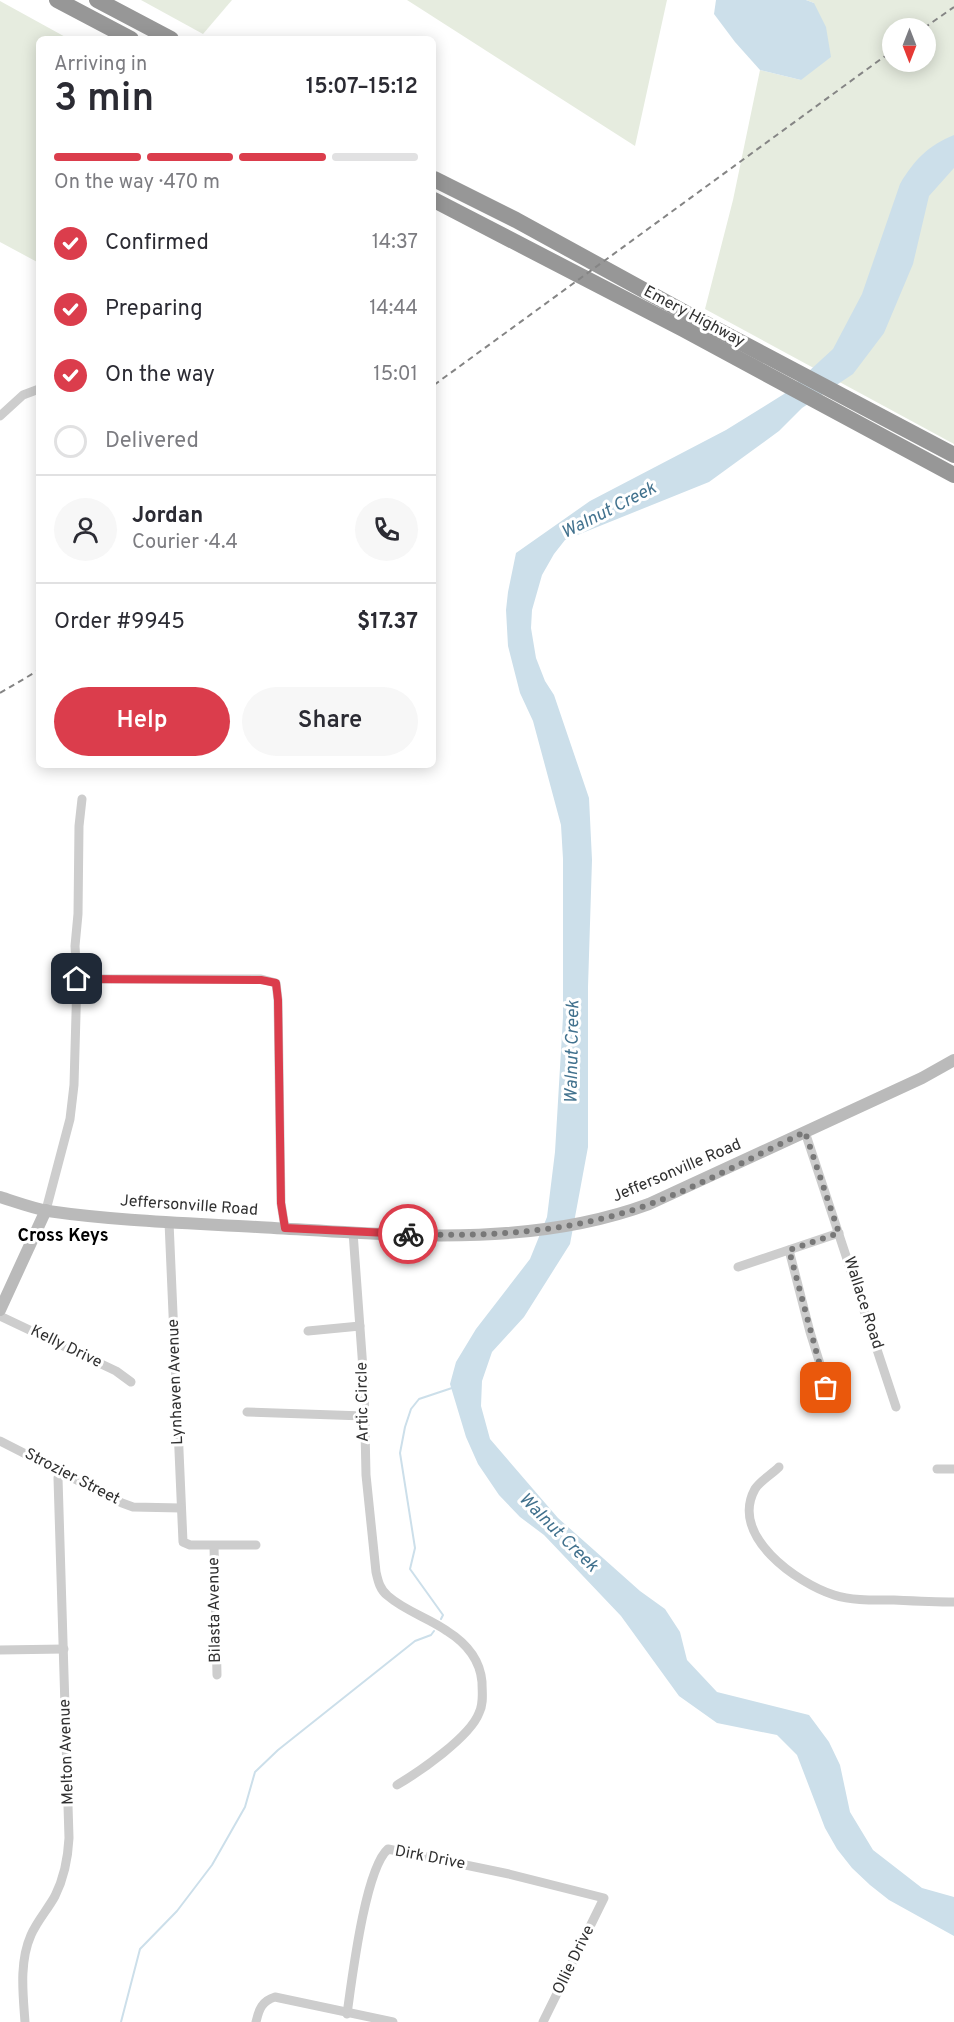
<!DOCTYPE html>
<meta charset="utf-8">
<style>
:root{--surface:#fff;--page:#f7f7f7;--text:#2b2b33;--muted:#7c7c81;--line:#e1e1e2;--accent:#db3d4c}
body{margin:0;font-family:Overpass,sans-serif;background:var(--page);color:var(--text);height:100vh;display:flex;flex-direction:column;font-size:22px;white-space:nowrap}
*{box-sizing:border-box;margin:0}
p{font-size:20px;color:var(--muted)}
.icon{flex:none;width:33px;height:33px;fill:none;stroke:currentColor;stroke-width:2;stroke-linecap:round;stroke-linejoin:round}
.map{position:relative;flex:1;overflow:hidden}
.drawer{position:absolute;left:36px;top:36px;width:400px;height:732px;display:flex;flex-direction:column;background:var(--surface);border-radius:9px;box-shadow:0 3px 15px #0003}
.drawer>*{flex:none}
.needle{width:39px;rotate:180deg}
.buttons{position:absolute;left:882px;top:18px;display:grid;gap:12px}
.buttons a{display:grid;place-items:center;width:54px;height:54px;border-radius:50%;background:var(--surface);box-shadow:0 3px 15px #0003;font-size:30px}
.pin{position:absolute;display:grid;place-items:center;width:51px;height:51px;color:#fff;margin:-26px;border-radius:12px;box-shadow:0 3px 9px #0006}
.courier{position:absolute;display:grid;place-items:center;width:60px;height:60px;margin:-30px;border:4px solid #db3d4c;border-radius:50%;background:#fff;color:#222;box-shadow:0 2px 8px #0007}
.summary em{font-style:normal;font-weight:600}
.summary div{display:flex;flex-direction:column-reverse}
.summary{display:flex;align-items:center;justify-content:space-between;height:102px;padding:0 18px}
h1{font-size:39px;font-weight:600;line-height:45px}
.bar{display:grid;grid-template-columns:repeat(4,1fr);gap:9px 6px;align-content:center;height:72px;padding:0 18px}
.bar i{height:8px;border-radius:4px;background:var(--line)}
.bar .on{background:var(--accent)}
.bar p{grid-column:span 4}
.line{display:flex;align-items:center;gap:15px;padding:0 18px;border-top:2px solid var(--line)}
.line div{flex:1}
.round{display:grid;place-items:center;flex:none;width:63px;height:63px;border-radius:32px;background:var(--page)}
ol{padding:0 18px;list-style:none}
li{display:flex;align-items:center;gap:18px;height:66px}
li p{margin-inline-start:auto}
li .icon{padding:6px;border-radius:50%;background:var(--accent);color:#fff;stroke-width:4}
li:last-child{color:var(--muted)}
li i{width:33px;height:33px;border:3px solid var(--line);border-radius:50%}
.cta{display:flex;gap:12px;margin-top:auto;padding:12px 18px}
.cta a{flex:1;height:69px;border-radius:36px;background:var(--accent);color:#fff;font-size:24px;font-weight:600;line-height:69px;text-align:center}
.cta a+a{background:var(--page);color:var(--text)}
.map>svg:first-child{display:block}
.green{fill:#e6ecdf;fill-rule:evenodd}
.water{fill:#ccdfea}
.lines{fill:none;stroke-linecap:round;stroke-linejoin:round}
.stream{stroke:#ccdfea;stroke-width:2}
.street{stroke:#cdcdcd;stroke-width:9}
.secondary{stroke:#bababa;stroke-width:12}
.highway{stroke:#979797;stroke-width:16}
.rail{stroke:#858585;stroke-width:2;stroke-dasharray:6 4.5;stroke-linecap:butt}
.done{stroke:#787878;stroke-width:6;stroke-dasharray:0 10.8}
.route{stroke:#db3d4c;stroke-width:8}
.labels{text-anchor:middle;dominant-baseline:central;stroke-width:6;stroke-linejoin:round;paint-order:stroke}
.street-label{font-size:16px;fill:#303030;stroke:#fff}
.water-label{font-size:18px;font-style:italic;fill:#42728e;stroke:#fff}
.neighbourhood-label{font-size:18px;font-weight:bold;fill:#000;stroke:#fff}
</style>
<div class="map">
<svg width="954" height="2022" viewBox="0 0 954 2022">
<rect width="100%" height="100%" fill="#fff"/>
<g class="green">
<path d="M 141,0 L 232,0 L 203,34 Z"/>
<path d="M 407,0 L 667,0 L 635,146 Z"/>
<path d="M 806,0 L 954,0 L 954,444 L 705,309 L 733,200 L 760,70 L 801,80 L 814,3 ZM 892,28 L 926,28 L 926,62 L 892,62 Z"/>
<path d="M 0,1 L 69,39 L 39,39 L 39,263 L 0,242 Z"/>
</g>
<g class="water">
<path d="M 716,0 L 806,0 L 814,3 L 826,27 L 831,57 L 801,80 L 760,70 L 735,42 L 714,14 Z"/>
<path d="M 954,135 L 954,168 L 929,196 L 913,264 L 884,333 L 853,374 L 802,408 L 779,431 L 709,482 L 565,540 L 554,554 L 542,575 L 532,610 L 531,628 L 536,658 L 545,681 L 554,695 L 589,798 L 592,860 L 588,987 L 588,1147 L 570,1244 L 524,1317 L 492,1352 L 482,1381 L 481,1406 L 490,1439 L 558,1518 L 640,1591 L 665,1609 L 680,1632 L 687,1660 L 717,1692 L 809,1715 L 829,1742 L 840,1765 L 850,1812 L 873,1850 L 922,1888 L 954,1897 L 954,1936 L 889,1900 L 870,1885 L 852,1868 L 837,1849 L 825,1828 L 797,1755 L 777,1735 L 717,1723 L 679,1696 L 621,1616 L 544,1535 L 520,1517 L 499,1495 L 478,1464 L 466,1437 L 450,1384 L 456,1362 L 476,1329 L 530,1259 L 547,1217 L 555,1152 L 563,1017 L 563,859 L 561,825 L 533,721 L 520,693 L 508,646 L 506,610 L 508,592 L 516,553 L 590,501 L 726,430 L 784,394 L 833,349 L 862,294 L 900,184 C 914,160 929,145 954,135 Z"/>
</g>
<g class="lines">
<g class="stream">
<path d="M 441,1619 L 443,1615 L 410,1569 L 415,1548 L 400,1453 L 405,1427 L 411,1409 L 419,1399 L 452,1388"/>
<path d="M 121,2022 L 140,1949 L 177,1911 L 212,1865 L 245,1807 L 255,1772 L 278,1750 L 415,1641 L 431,1635 L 434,1631"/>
</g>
<g class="street">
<path d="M 0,416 L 23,395 L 39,389"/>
<path d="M 77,979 L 261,979 L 276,983 L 278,1000 L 281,1203 L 285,1228"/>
<path d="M 805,1132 L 896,1407"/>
<path d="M 46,1210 L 70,1119 L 74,1085 L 77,979 L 75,946 L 78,914 L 79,826 L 82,799"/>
<path d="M 169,1222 L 183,1542 L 190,1545 L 256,1545"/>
<path d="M 353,1232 L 364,1383 L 366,1475 L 376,1572 C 378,1581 380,1590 388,1596 C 405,1611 429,1618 447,1631 C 466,1643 480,1659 482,1682 C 482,1693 484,1703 479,1713 C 470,1737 419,1772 397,1785"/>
<path d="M 789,1250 L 810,1332 L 831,1399"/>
<path d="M 738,1267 L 839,1233"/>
<path d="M 0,1316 L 116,1371 L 131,1382"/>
<path d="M 308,1331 L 360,1326"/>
<path d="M 247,1412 L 364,1416"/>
<path d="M 0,1441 L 122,1503 L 133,1507 L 181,1508"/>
<path d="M 779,1467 C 772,1474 760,1481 755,1489 C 729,1536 797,1583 834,1595 C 853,1601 874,1600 894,1600 C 914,1601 934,1602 954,1602"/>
<path d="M 937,1469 L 954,1469"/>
<path d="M 214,1546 L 217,1675"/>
<path d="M 0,1650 L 64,1649"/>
<path d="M 347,2014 C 352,1979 365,1869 388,1849 L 509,1874 L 604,1898 L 543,2022"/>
<path d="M 25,2022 C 23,1994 19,1962 31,1935 C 37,1921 48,1909 55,1896 C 64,1878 68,1858 69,1838 L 58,1478 L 60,1472"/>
<path d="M 256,2022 C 259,2009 262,2001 275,1997 L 393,2022"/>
</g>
<g class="secondary">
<path d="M 0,1197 C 16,1202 32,1208 48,1211 C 117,1221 188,1223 257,1227 C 387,1234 524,1250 649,1204 L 922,1078 L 954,1060"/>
<path d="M 0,1310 L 46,1210"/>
</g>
<g class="highway">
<path d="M 57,0 L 131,39"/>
<path d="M 97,0 L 171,39"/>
<path d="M 434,179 L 516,220 L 691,316 L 954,455"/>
<path d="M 434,200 L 683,329 L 954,475"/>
</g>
<g class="rail">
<path d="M 924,28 L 954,7"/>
<path d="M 434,385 L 892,51"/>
<path d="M 0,693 L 39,670"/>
</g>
</g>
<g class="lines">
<path class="done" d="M 408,1234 C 485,1237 564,1233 639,1208 C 695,1189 752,1157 805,1132 L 839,1233 L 789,1250 L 826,1388"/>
<path class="route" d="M 77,979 L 261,980 L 276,983 L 278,1000 L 281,1203 L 285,1228 L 408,1234"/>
</g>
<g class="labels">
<g class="street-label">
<text transform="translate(694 317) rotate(28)">Emery Highway</text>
<text transform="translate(677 1171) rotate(-23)">Jeffersonville Road</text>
<text transform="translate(189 1206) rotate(4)">Jeffersonville Road</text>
<text transform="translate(863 1303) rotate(72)">Wallace Road</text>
<text transform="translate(66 1347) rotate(26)">Kelly Drive</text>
<text transform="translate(176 1382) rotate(-92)">Lynhaven Avenue</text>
<text transform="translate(363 1402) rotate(-91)">Artic Circle</text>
<text transform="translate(72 1477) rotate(27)">Strozier Street</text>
<text transform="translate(215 1610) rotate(-91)">Bilasta Avenue</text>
<text transform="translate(67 1752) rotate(-92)">Melton Avenue</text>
<text transform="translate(430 1858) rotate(11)">Dirk Drive</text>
<text transform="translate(574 1960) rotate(-64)">Ollie Drive</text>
</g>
<g class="water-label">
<text transform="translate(609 511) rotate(-27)">Walnut Creek</text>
<text transform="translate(573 1052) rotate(-89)">Walnut Creek</text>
<text transform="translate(558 1533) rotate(45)">Walnut Creek</text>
</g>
<g class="neighbourhood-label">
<text x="63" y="1236">Cross Keys</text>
</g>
</g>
</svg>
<div class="buttons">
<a><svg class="needle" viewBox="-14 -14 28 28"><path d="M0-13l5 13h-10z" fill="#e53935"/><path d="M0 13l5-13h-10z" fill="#7c7c81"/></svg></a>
</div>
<div class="pin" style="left:826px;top:1388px;background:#ea580c"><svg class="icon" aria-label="bag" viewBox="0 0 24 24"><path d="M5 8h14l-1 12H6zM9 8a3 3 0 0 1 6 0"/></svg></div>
<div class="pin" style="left:77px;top:979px;background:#1f2937"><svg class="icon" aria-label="home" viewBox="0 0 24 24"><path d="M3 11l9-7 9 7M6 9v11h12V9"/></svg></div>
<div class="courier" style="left:408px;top:1234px"><svg class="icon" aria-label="bike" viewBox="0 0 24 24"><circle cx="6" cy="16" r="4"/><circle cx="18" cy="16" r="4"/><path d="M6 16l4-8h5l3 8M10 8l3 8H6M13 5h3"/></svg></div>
<section class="drawer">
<div class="summary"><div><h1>3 min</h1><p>Arriving in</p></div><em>15:07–15:12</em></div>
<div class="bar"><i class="on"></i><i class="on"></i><i class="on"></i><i></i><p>On the way · 470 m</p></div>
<ol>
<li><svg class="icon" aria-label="check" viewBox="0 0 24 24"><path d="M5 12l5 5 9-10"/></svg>Confirmed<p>14:37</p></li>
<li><svg class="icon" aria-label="check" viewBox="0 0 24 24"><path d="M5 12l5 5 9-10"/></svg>Preparing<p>14:44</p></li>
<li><svg class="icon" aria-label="check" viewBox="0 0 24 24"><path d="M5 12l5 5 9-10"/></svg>On the way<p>15:01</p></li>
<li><i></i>Delivered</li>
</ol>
<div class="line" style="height:108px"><a class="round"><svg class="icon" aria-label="person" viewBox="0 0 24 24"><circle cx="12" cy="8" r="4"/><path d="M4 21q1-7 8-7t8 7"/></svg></a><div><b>Jordan</b><p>Courier · 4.4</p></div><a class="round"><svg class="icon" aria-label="phone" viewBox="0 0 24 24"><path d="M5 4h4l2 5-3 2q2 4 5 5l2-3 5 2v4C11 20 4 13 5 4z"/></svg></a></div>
<div class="line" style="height:78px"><div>Order #9945</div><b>$17.37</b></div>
<div class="cta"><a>Help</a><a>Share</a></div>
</section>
</div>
